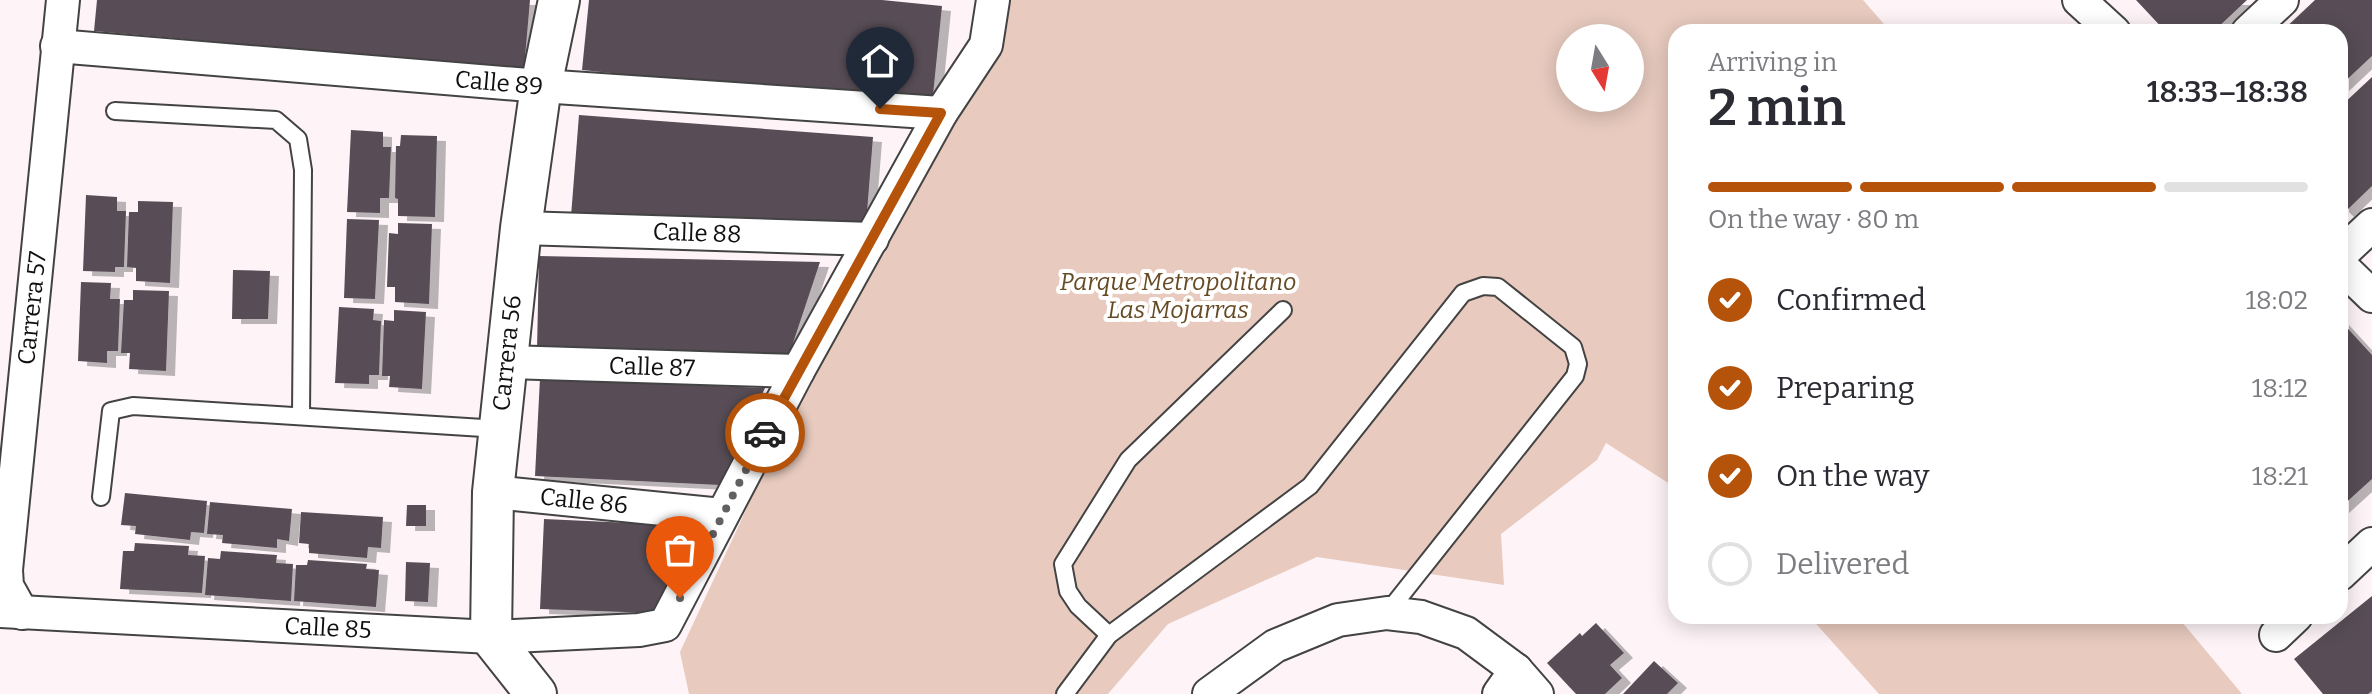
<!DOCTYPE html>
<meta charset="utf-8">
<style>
:root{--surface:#fff;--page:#f2f2f3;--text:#2b2b33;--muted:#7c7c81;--line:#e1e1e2;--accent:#b45309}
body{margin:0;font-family:Bitter,serif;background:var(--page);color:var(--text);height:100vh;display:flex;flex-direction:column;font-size:30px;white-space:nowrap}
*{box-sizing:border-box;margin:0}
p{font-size:26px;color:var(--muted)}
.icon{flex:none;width:44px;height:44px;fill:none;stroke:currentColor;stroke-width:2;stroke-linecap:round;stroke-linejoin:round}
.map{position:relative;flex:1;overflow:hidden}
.details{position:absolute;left:1668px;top:24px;width:680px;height:600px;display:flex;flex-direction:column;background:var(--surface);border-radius:24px;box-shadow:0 4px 20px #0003}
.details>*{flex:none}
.needle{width:52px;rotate:169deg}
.tools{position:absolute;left:1556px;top:24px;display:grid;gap:16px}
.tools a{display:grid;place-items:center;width:88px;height:88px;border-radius:50%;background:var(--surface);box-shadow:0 4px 20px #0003;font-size:40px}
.pin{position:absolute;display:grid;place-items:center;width:68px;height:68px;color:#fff;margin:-82px -34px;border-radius:50% 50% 50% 0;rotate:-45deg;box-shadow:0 0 8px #0007}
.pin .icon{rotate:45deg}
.courier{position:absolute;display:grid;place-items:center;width:80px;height:80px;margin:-40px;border:6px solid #b45309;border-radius:50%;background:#fff;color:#222;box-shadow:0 2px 10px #0007}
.overview em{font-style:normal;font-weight:600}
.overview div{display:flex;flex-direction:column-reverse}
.overview{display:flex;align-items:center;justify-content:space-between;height:136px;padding:0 40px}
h1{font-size:52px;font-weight:600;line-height:60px}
.bar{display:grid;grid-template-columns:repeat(4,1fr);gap:12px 8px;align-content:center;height:96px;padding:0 40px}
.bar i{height:10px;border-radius:6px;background:var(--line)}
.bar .current{background:var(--accent)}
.bar p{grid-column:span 4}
ol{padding:0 40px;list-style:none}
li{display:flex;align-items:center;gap:24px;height:88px}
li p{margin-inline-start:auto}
li .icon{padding:8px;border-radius:50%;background:var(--accent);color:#fff;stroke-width:4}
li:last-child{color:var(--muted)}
li i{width:44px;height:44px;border:4px solid var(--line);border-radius:50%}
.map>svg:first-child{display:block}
.green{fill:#e8cabe;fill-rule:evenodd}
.building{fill:#584d56;filter:url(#shadow)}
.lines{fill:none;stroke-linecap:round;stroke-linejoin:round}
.service-casing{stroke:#434343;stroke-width:20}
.minor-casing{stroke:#434343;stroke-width:36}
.tertiary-casing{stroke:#434343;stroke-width:44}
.service{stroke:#fff;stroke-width:16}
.minor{stroke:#fff;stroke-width:32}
.tertiary{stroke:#fff;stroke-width:40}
.done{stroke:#636061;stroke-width:8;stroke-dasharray:0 14.4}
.route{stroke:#b45309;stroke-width:10}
.labels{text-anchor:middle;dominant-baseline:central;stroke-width:8;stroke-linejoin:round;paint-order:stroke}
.street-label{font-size:24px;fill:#101010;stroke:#fff}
.park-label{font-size:24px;font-style:italic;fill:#664a23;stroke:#fff}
</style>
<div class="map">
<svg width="2372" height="694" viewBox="0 0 2372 694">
<defs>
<filter id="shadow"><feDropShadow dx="9" dy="5" stdDeviation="0" flood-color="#0004"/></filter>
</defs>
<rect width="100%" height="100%" fill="#fef4f8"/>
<g class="green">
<path d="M 984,0 L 1863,0 L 1891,32 L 1676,32 L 1676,488 L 1606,443 L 1597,460 L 1501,534 L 1504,585 L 1317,557 L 1168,624 L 1108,694 L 689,694 L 680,652 L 872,239 L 941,113 ZM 1570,38 L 1630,38 L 1630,98 L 1570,98 Z"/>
<path d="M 1809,616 L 2177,616 L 2242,694 L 1879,694 Z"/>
</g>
<g class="building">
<path d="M 97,0 L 530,0 L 524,69 L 94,31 Z"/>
<path d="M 589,0 L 882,0 L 942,6 L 932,105 L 582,70 Z"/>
<path d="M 2136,0 L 2247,0 L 2213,32 L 2166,32 Z"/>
<path d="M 2315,0 L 2372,0 L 2372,56 L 2340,86 L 2340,32 L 2281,32 Z"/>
<path d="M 2372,77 L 2372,186 L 2345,212 L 2340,207 L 2340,107 Z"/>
<path d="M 579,115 L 873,137 L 865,237 L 571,216 Z"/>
<path d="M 351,130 L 383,132 L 383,147 L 391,147 L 389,198 L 380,198 L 380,213 L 347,212 Z"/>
<path d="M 401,135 L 437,136 L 435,217 L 398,216 L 398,199 L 395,198 L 396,146 L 400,146 Z"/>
<path d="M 86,195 L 117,197 L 117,211 L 126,211 L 124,267 L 115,267 L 115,272 L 83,271 Z"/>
<path d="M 138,201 L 173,202 L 170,283 L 136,281 L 136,268 L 127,267 L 129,212 L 138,212 Z"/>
<path d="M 347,219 L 379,220 L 375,299 L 344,298 Z"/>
<path d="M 398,223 L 432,224 L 429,304 L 395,302 L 395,287 L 387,287 L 389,233 L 398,234 Z"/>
<path d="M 539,256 L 820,262 L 789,355 L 537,350 Z"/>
<path d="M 233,270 L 270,271 L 268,319 L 232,319 Z"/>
<path d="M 81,282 L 111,283 L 110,299 L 120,299 L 118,351 L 107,351 L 107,363 L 78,361 Z"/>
<path d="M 133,290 L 169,291 L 166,371 L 129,369 L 130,353 L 121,353 L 124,300 L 133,300 Z"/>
<path d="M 339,307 L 374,309 L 373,320 L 381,321 L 379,375 L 369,375 L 369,384 L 335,383 Z"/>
<path d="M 394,310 L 426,312 L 422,389 L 389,387 L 390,376 L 382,376 L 384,320 L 394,321 Z"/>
<path d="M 2340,320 L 2372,355 L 2372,479 L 2340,508 Z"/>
<path d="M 540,378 L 765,388 L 720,485 L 535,476 Z"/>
<path d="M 125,493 L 207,501 L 204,533 L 191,532 L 190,540 L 135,534 L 136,526 L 121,525 Z"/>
<path d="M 210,502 L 292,509 L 289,541 L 277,539 L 277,548 L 222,543 L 223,535 L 207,534 Z"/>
<path d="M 407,505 L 426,505 L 426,526 L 406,526 Z"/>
<path d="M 301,512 L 383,517 L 381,548 L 368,547 L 367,558 L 309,553 L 309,544 L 299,543 Z"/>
<path d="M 544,519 L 696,526 L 654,613 L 540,609 Z"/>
<path d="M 135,543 L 189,546 L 188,555 L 205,556 L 202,593 L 120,589 L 123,551 L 134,551 Z"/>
<path d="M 221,551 L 277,555 L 276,563 L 293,564 L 291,601 L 205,595 L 208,558 L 220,559 Z"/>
<path d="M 308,560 L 367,564 L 366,569 L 379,570 L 376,607 L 294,601 L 296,565 L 307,565 Z"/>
<path d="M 406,562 L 430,563 L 428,602 L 405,601 Z"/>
<path d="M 2372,596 L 2372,691 L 2368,694 L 2323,694 L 2294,659 Z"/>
<path d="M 1596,623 L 1624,653 L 1610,665 L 1622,678 L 1605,694 L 1576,694 L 1547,663 L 1580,633 L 1582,636 Z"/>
<path d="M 1654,661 L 1678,683 L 1667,694 L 1623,694 Z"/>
</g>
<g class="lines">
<defs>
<g id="service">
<path d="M 115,111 L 276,120 L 298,139 L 303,170 L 301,416"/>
<path d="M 101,497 L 111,411 L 133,406 L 499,429"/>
<path d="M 1109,635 L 1078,606 L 1068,591 L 1063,564 L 1128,460 L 1283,310"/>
<path d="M 1065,694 L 1109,635 L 1310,486 L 1463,293 L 1483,286 L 1498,287 L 1573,347 L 1578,364 L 1575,376 L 1387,613"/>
</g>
<g id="minor">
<path d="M 2079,0 L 2114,32"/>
<path d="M 2248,32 L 2282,0"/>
<path d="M 57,46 L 541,86 L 941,113"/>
<path d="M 521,228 L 872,239"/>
<path d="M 2340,255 L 2372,225"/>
<path d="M 2340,265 L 2372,296"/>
<path d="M 506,362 L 798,371"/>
<path d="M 493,492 L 722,515"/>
<path d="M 2340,574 L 2372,544"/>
<path d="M 0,611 L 491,637 L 639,630 L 665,625 L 798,371 L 941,113 L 986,45 L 993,0"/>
<path d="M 22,613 L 7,586 L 6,570 L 63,0"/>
<path d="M 2276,635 L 2296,616"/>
<path d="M 1209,694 L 1275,646 L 1338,620 L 1387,613 L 1421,617 L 1466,633 L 1516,670 L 1537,694"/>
<path d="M 1499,694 L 1516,670"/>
</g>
<path id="tertiary" d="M 536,694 L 491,637 L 493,492 L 521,228 L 541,86 L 559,0"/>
</defs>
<use href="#service" class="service-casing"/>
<use href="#minor" class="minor-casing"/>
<use href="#tertiary" class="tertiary-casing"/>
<use href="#service" class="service"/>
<use href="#minor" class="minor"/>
<use href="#tertiary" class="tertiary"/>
</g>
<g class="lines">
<path class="done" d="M 680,598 L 765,433"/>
<path class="route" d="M 765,433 L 941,113 L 880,109"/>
</g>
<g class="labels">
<g class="street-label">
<text transform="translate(499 83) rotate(5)">Calle 89</text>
<text transform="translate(697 233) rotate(2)">Calle 88</text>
<text transform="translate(32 308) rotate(-84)">Carrera 57</text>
<text transform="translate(507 353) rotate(-84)">Carrera 56</text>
<text transform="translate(652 367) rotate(2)">Calle 87</text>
<text transform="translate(584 501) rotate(6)">Calle 86</text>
<text transform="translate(328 628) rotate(3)">Calle 85</text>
</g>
<g class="park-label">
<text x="1178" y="282">Parque Metropolitano<tspan x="1178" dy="28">Las Mojarras</tspan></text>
</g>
</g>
</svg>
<div class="tools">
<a><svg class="needle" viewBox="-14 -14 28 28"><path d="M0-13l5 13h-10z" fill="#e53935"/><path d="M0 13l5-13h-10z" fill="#7c7c81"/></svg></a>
</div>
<div class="pin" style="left:680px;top:598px;background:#ea580c"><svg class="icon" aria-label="bag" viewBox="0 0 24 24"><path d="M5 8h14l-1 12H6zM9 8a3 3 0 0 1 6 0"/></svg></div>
<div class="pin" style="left:880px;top:109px;background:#1f2937"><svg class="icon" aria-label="home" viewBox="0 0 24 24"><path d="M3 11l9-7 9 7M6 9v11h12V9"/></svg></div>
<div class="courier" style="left:765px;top:433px"><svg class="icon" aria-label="car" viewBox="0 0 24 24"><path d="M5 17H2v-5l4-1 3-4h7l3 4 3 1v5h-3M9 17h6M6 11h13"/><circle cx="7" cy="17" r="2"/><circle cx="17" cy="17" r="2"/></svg></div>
<section class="details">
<div class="overview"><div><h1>2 min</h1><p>Arriving in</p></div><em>18:33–18:38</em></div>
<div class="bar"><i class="current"></i><i class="current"></i><i class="current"></i><i></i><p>On the way · 80 m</p></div>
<ol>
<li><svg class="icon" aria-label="check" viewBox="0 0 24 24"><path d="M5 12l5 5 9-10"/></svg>Confirmed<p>18:02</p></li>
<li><svg class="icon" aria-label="check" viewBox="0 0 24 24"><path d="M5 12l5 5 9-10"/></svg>Preparing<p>18:12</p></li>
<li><svg class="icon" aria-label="check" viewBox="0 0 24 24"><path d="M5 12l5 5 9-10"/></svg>On the way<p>18:21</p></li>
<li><i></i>Delivered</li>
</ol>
</section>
</div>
